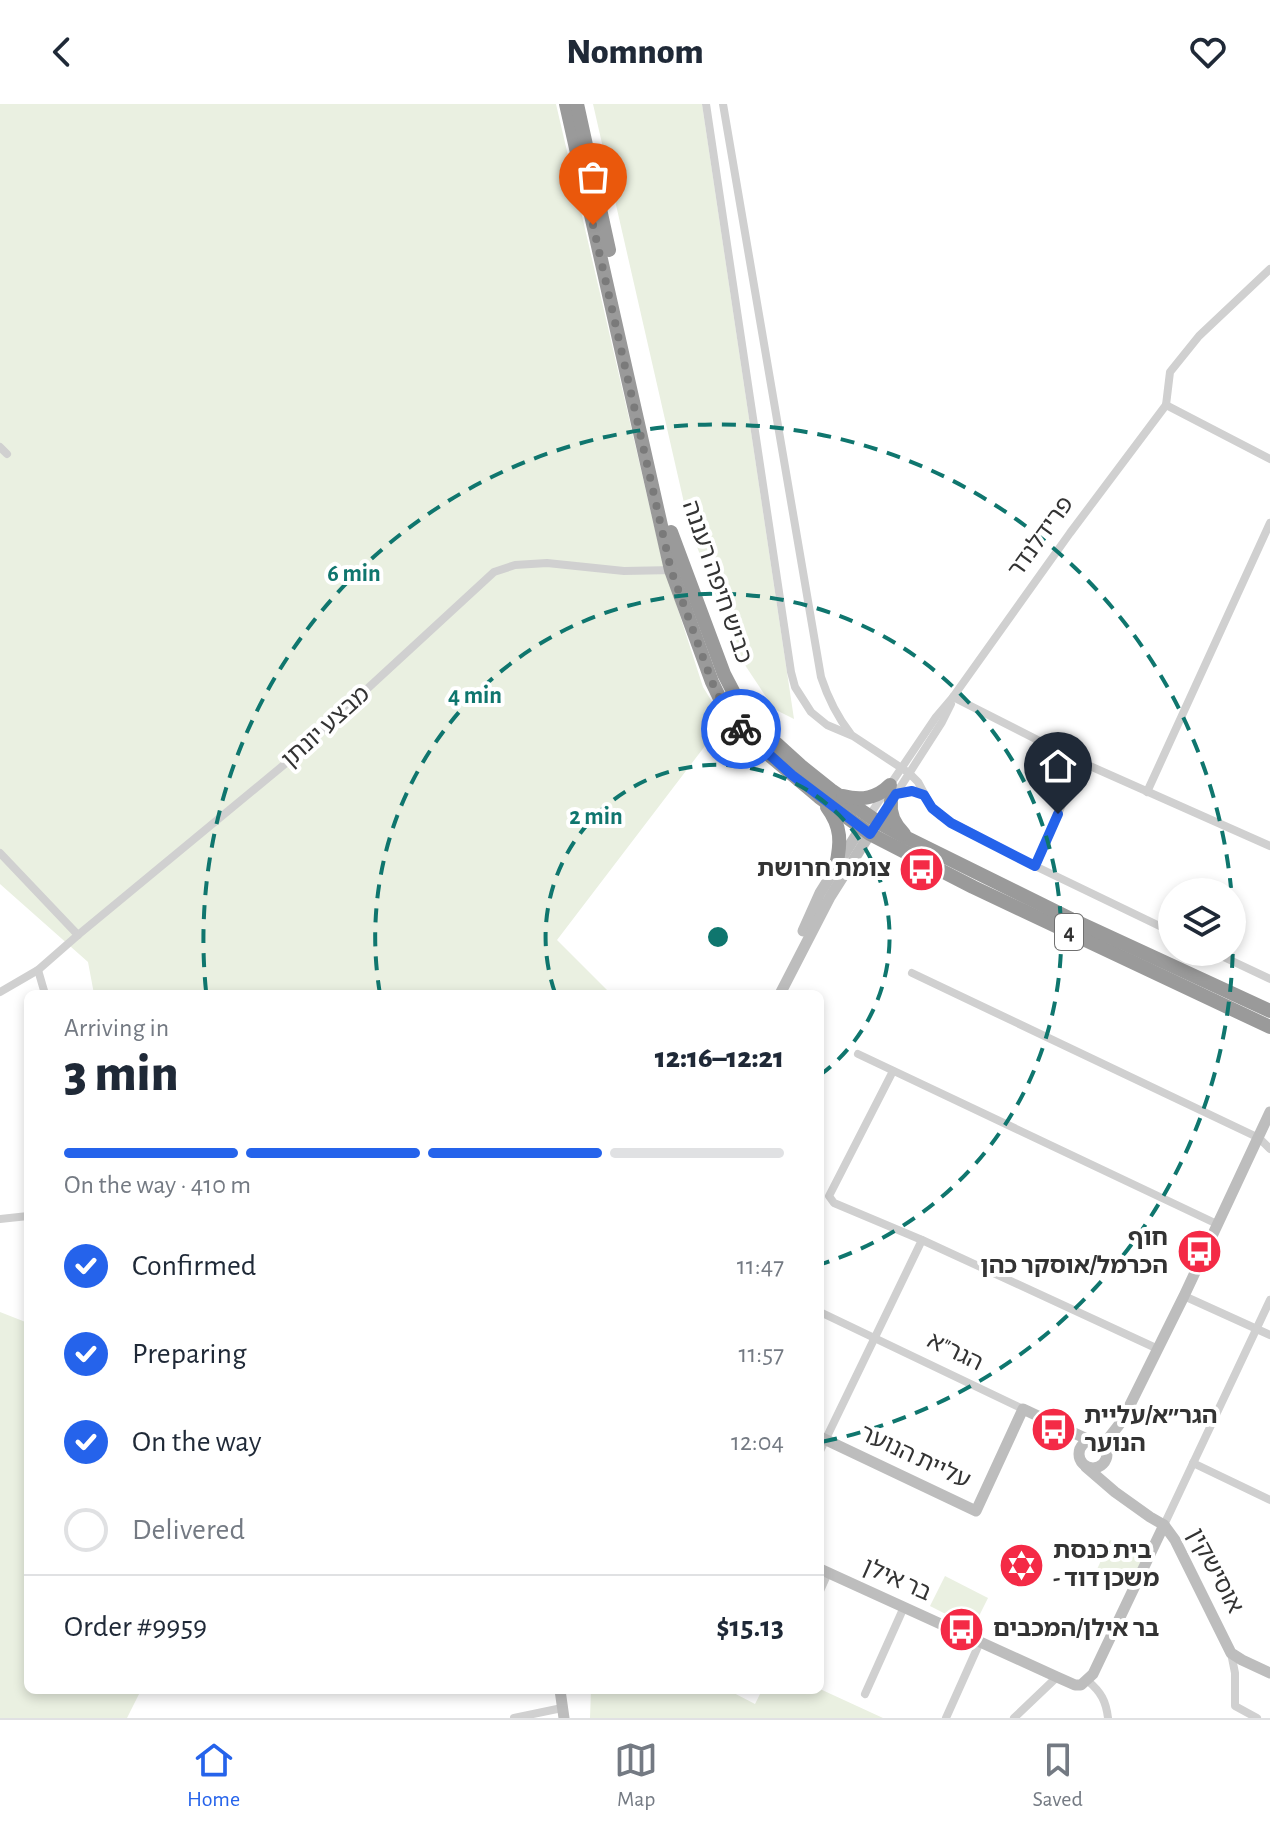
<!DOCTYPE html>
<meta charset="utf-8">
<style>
:root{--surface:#fff;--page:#f2f2f3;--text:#1f2937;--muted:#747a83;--line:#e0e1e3;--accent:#2563eb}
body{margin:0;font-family:"Alegreya Sans","Noto Sans Hebrew",sans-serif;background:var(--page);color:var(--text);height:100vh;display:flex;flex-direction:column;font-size:30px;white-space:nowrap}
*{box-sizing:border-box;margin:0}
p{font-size:26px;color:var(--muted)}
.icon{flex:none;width:44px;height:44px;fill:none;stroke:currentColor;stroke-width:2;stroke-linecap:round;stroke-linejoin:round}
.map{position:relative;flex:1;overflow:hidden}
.sheet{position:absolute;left:24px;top:886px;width:800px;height:704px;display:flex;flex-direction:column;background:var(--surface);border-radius:12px;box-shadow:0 4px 12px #0003}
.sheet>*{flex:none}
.tools{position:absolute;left:1158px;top:774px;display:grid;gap:16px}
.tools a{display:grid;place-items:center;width:88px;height:88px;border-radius:50%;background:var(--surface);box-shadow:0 4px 12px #0003;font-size:40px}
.pin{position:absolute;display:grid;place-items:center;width:68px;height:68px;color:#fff;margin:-82px -34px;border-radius:50% 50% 50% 0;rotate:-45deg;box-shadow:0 0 8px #0007}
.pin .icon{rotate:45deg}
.courier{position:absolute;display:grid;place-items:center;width:80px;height:80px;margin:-40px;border:6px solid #2563eb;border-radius:50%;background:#fff;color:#222;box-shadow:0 2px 10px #0007}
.summary em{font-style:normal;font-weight:800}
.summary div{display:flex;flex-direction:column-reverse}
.summary{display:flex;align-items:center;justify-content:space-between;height:136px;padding:0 40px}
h1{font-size:52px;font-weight:800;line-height:60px}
.bar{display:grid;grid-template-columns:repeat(4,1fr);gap:12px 8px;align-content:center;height:96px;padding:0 40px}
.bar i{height:10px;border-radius:6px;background:var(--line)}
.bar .active{background:var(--accent)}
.bar p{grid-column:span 4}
.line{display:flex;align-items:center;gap:20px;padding:0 40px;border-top:2px solid var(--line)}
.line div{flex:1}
ol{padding:0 40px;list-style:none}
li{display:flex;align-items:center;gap:24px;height:88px}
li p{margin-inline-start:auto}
li .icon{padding:8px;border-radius:50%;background:var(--accent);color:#fff;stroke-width:4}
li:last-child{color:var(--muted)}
li i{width:44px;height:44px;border:4px solid var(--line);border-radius:50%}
header{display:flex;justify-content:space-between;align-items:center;height:104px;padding:0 40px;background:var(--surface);font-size:36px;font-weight:800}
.tabs{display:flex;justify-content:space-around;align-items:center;height:112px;border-top:2px solid var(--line);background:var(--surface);font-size:22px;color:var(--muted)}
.tabs a{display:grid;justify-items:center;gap:4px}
.tabs .active{color:var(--accent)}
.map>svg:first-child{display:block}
.green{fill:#eaf0e1}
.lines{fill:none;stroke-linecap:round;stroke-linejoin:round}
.street{stroke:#d0d0d0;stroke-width:8}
.secondary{stroke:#bdbdbd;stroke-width:11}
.highway{stroke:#9a9a9a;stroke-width:14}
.done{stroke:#7a7a7a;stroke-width:8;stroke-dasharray:0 14.4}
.route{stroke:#2563eb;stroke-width:10}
.ring{fill:none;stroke:#0f766e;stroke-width:4;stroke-dasharray:14 10}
.labels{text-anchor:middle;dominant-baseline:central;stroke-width:8;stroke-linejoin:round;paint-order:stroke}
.shield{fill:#fff;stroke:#707070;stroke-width:2}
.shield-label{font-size:22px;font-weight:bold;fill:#333}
.street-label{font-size:24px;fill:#333;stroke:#fff}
.poi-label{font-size:24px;font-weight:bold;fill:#333;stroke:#fff;text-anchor:start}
.centre{fill:#0f766e;stroke:#fff;stroke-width:4}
.ring-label{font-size:24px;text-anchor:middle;font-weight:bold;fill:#0f766e;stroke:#fff;stroke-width:8;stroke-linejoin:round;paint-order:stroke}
</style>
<header><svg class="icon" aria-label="back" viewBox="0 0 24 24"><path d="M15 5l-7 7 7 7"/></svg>Nomnom<svg class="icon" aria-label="heart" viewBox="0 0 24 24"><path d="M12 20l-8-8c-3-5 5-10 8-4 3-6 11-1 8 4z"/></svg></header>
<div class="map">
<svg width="1270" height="1614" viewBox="0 0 1270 1614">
<rect width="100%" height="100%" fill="#fff"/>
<g class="green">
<path d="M 0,0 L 556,0 L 662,456 L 703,583 L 724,617 L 557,836 L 611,890 L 94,890 L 88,858 L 0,780 Z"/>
<path d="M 593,0 L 702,0 L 794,615 L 774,605 L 741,555 L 690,425 Z"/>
<path d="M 0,1208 L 28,1219 L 28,1586 L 141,1586 L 127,1614 L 0,1614 Z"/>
<path d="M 1110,1436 L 1144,1450 L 1129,1484 L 1095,1470 Z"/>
<path d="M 945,1472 L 988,1494 L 973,1524 L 930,1502 Z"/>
<path d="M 820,1585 L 883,1614 L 590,1614 L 591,1586 L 728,1586 L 755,1600 L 762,1586 Z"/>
</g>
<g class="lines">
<g class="street">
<path d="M 706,0 L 791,568 L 795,583 L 811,608 L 827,621 L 853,632 L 909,669 L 918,678 L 932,704 L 940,712 L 1035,762 L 1172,828"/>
<path d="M 723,0 L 821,573 C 828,594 836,611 850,629"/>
<path d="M 1166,301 L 1170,268 L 1199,232 L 1270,165"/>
<path d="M 1166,301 L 1270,355"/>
<path d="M 0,343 L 7,350"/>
<path d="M 953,593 L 1081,658 L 1270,742"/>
<path d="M 1147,688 L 1270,419"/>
<path d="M 896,690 L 912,687 L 924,691"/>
<path d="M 869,712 L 936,613 L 953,593 L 1070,429 L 1166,301"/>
<path d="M 878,718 L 942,618 L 951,600"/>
<path d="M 0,749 L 78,831"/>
<path d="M 1035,762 L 1081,658"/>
<path d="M 1213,848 L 1270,875"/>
<path d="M 38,866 L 45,890"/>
<path d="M 912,869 L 1259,1034 L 1270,1045"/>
<path d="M 0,888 L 38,866 L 78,831 L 291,655 L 494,468 L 515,461 L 547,459 L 624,467 L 674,466"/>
<path d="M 858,950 L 1217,1120"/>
<path d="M 893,967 L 829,1092 L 834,1099 L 922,1136 L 1158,1245"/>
<path d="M 0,1115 L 28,1112"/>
<path d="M 1184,1192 L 1270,1231"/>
<path d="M 820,1208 L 1023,1305"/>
<path d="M 820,1347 L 922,1136"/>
<path d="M 1193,1359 L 1270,1396"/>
<path d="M 1164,1421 L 1270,1196"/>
<path d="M 820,1487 L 828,1469"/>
<path d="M 1231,1549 L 1235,1569 L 1235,1602 L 1257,1614"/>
<path d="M 1088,1577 C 1101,1588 1106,1597 1108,1614"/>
<path d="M 865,1590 L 904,1503"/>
<path d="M 514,1614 L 562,1604"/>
<path d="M 946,1614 L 980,1538"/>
<path d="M 1014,1614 L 1057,1573"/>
</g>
<g class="secondary">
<path d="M 803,827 L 820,789 L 865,717"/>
<path d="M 780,890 L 830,793 L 873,725"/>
<path d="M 820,1333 L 976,1407 L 1023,1305 L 1089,1336"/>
<circle cx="1093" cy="1350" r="14"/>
<path d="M 1104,1340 L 1122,1317 L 1184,1192 L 1270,1008"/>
<path d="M 1086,1363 L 1115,1388 L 1150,1413 L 1164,1421 L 1175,1436 L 1231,1549 L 1242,1556 L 1270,1569"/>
<path d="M 820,1465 L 1057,1573 L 1075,1581 L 1081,1581 L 1093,1570 L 1164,1421"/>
<path d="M 560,1586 L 564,1614"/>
</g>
<g class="highway">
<path d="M 566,0 L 671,466 L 712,578 L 723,601 L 743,629 L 819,693 L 870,730 L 973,783 L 1270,923"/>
<path d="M 577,0 L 609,146"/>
<path d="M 671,428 L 724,570 L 737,595 L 758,623 L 801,662 L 831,686 L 878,718 L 907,734 L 1071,815 L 1270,907"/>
<path d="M 843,692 C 862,697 877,694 890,681"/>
<path d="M 891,697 C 889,711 895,721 904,730"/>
<path d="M 827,703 C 842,723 841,739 836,762"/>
</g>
</g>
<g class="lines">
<path class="done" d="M 593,121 L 671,466 L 712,578 L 723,601 L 741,625"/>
<path class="route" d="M 741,625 L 792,671 L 870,730 L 896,690 L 912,687 L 924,691 L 932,704 L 951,719 L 1035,762 L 1058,710"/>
</g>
<g class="ring">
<path d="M555 889A172 172 0 1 1 820 971"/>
<path d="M380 890A343 343 0 1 1 821 1160"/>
<path d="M206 887A515 515 0 1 1 1231 784M1232 802A515 515 0 0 1 821 1338"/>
</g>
<defs>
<symbol id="bus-disc" viewBox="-11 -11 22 22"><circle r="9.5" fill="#f42a46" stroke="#fff"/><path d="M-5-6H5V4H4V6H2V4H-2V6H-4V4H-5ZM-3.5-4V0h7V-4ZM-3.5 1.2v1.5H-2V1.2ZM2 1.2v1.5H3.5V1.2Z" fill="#fff"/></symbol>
<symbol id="synagogue-disc" viewBox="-11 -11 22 22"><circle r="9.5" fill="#f42a46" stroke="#fff"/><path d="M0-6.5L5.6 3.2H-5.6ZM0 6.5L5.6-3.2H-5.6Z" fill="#fff"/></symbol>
</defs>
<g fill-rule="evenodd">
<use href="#bus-disc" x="896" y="740" width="51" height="51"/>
<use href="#bus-disc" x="1174" y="1122" width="51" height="51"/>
<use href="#bus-disc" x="1028" y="1300" width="51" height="51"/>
<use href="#synagogue-disc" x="996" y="1436" width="51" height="51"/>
<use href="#bus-disc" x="936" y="1500" width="51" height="51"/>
</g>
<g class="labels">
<rect class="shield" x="1055" y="810" width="28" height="36" rx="6"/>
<g class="shield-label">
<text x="1069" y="828">4</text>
</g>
<g class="street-label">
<text transform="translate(1041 433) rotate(-54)">פרידלנדר</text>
<text transform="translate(717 478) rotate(71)">כביש חיפה רעננה</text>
<text transform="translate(326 623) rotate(-42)">מבצע יונתן</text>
<text transform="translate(955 1248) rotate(26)">הגר"א</text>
<text transform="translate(915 1353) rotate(25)">עליית הנוער</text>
<text transform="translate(1215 1467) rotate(62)">אוסישקין</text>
<text transform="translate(897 1476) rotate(24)">בר אילן</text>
</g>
<g class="poi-label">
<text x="891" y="765" text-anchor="end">צומת חרושת</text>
<text x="1168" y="1134" text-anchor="end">חוף<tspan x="1168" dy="28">הכרמל/אוסקר כהן</tspan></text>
<text x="1084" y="1312">הגר״א/עליית<tspan x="1084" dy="28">הנוער</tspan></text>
<text x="1053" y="1447">בית כנסת<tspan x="1053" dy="28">- משכן דוד</tspan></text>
<text x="993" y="1525">בר אילן/המכבים</text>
</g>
</g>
<circle cx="718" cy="833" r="12" class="centre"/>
<g class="ring-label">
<text x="354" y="477">6 min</text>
<text x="475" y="599">4 min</text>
<text x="596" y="720">2 min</text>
</g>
</svg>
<div class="tools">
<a><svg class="icon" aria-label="layers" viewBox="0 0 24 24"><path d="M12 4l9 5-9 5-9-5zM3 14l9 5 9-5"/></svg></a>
</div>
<div class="pin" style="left:593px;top:121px;background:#ea580c"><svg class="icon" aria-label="bag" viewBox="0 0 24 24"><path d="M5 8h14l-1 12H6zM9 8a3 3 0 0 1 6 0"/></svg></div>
<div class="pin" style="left:1058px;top:710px;background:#1f2937"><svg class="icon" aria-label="home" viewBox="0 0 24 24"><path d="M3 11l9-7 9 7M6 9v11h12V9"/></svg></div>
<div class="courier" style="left:741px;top:625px"><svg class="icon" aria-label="bike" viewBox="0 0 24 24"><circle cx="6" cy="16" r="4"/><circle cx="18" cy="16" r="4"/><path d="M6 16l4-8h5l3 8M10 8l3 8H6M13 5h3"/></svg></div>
<section class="sheet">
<div class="summary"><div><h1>3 min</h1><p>Arriving in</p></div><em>12:16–12:21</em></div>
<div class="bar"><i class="active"></i><i class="active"></i><i class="active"></i><i></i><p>On the way · 410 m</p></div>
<ol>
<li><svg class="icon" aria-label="check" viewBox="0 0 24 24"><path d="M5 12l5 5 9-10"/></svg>Confirmed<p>11:47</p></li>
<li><svg class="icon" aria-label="check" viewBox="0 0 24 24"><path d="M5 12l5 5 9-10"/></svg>Preparing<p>11:57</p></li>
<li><svg class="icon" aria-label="check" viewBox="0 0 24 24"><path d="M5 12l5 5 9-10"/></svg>On the way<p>12:04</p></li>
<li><i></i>Delivered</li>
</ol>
<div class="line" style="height:104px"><div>Order #9959</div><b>$15.13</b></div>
</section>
</div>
<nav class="tabs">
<a class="active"><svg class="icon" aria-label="home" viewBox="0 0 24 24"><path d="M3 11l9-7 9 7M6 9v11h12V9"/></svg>Home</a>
<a><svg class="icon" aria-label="map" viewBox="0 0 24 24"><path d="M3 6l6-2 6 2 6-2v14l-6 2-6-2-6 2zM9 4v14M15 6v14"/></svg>Map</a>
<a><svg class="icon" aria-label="saved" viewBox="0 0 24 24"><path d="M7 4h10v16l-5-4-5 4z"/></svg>Saved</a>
</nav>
